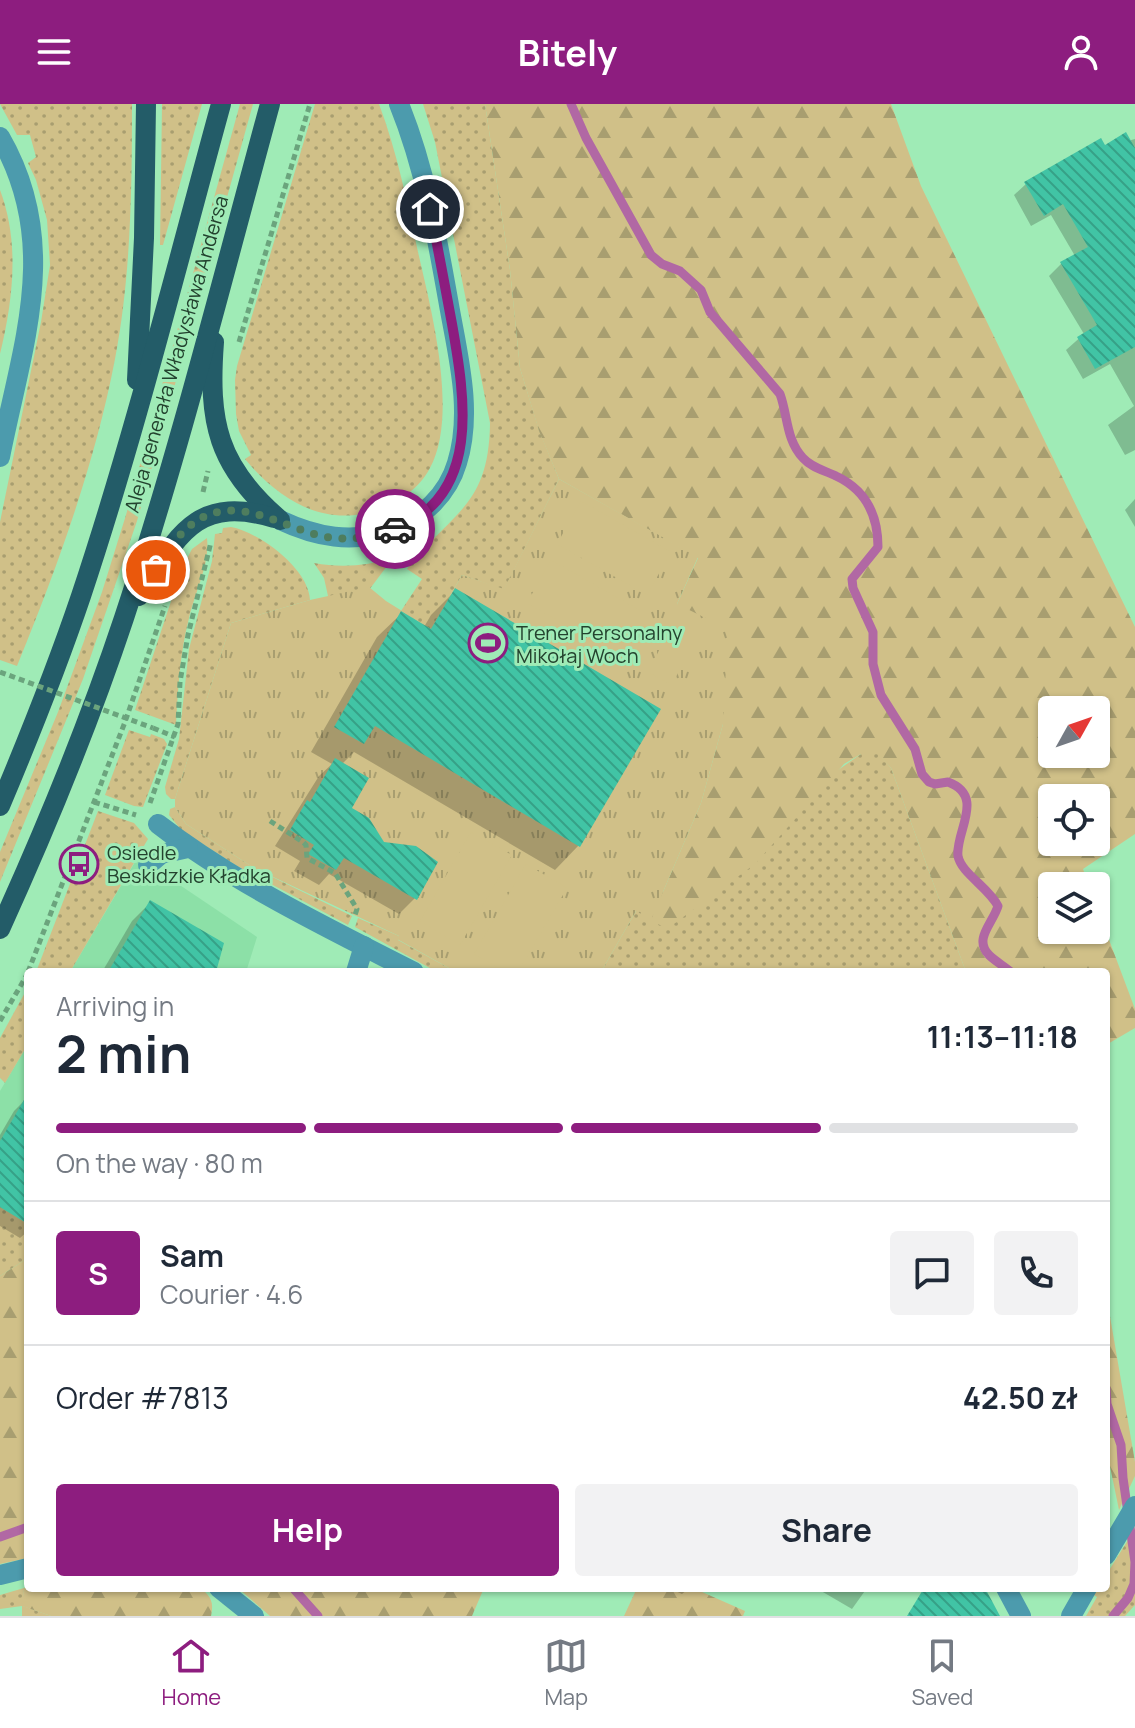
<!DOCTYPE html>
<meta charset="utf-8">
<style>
:root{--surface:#fff;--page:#f2f2f3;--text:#1f2937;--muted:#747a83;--line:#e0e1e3;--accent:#8d1d7f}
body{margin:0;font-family:Manrope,sans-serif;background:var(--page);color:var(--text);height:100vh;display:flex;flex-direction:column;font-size:30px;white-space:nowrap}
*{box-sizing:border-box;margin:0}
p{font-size:26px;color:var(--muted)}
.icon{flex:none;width:44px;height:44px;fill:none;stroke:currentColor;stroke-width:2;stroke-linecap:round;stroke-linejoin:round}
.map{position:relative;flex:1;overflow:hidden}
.side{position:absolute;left:24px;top:864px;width:1086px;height:624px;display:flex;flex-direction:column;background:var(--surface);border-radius:8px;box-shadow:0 2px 6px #0004}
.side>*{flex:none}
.needle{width:52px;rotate:50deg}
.controls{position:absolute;left:1038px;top:592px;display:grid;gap:16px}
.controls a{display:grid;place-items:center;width:72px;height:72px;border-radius:8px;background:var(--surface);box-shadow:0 2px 6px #0004;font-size:40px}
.pin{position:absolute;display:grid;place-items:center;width:68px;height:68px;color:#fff;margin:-34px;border:4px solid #fff;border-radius:50%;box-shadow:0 2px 8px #0007}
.courier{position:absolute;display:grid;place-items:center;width:80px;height:80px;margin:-40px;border:6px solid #8d1d7f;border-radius:50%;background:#fff;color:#222;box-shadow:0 2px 10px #0007}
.head em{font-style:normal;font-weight:700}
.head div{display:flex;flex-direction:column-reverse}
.head{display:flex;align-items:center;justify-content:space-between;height:136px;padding:0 32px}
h1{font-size:52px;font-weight:700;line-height:60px}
.bar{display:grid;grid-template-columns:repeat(4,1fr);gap:12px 8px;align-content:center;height:96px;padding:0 32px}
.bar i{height:10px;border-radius:6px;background:var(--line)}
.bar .selected{background:var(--accent)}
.bar p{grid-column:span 4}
.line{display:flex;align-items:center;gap:20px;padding:0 32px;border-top:2px solid var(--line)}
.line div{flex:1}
.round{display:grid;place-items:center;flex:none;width:84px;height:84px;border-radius:8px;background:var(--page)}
.primary-button{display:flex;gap:16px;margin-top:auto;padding:16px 32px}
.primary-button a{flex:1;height:92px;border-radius:8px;background:var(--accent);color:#fff;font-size:32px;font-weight:700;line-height:92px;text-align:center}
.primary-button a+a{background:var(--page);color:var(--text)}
header{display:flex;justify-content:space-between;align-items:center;height:104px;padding:0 32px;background:var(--accent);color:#fff;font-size:36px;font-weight:700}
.menu{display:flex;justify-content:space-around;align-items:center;height:112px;border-top:2px solid var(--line);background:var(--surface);font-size:22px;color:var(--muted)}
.menu a{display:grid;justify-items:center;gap:4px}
.menu .selected{color:var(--accent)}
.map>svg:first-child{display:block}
.built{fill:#8ce0a7}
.grass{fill:url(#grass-dots)}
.forest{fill:url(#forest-firs);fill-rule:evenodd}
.park{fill:url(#park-tufts)}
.pitch{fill:#d0c088}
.shadow{fill:#0003}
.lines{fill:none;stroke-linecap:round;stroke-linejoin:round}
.stream{stroke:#b168a4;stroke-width:9}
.building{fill:url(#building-back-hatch)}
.path{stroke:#6ba47d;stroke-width:5;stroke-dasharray:6 4;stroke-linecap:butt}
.minor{stroke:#4c9bad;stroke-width:20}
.major{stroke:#235c68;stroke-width:20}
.path-bridge{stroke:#6ba47d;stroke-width:5;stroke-dasharray:6 4;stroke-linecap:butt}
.done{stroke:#4e7d5e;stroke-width:8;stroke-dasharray:0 14.4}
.route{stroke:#8d1d7f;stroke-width:10}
.labels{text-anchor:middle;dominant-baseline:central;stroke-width:6;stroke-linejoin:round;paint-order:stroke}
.street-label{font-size:20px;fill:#23422e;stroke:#9febb6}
.poi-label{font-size:20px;fill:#23422e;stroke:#9febb6;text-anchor:start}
</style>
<header><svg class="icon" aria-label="menu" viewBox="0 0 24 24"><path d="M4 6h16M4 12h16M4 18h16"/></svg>Bitely<svg class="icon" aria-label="person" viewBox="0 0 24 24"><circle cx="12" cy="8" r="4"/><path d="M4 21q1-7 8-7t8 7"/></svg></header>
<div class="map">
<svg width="1135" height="1512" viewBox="0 0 1135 1512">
<defs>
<pattern id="grass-dots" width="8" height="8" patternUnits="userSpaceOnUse" patternTransform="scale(2)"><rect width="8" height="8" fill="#d0c088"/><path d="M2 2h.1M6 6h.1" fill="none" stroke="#a89e70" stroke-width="1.8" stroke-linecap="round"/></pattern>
<pattern id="forest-firs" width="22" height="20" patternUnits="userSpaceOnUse" patternTransform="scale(2)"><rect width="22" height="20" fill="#d0c088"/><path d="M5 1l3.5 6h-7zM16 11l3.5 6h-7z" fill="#a89e70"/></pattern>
<pattern id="park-tufts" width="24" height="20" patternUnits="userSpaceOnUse" patternTransform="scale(2)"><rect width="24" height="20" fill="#d0c088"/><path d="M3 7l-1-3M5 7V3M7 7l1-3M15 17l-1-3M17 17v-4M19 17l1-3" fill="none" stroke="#a89e70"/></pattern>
<pattern id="building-back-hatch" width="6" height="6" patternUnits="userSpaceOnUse" patternTransform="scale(2)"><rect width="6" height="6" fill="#41c4a5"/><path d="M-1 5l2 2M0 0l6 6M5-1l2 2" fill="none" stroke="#36a187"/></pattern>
</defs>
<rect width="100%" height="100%" fill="#9febb6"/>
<g class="built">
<path d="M 138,753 L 257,833 L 246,868 L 70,868 Z"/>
<path d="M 28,940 L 28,1154 L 0,1172 L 0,987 Z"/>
</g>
<g class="grass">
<path d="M 0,0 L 132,0 C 132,84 131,172 115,255 C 95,360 57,464 17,562 L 0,556 L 0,418 L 41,218 L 50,161 L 47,116 L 36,76 L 28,59 L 36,53 L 30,31 L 17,31 Z"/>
<path d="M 162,0 L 202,0 L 163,141 L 160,141 Z"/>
<path d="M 240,0 L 253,0 L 137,417 L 83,575 L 0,778 L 0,748 L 58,608 L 102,488 L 126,411 Z"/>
<path d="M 315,0 L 379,0 C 397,48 407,97 418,148 C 431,205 459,311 430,364 C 416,391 383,408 355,411 C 310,416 272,388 245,355 L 251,351 L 239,327 L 236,310 L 235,276 L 237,262 Z"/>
<path d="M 423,0 L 485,0 L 510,166 L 520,264 L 539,326 L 559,375 L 504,486 L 462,471 L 431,525 L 401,507 L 422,475 L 407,465 C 452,407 489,403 490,319 L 435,38 Z"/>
<path d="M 0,86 C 20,139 13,196 0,250 Z"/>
<path d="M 231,423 C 259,428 309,465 310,496 L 231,519 L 175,695 L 171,695 L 166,690 L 165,683 L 179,635 L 189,545 L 212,457 L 215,430 L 222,429 L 223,424 Z"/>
<path d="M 207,434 C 210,460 195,488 189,514 C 180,549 178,584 176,621 L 135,606 L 182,464 L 192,445 Z"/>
<path d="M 393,454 L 363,494 L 330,501 L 324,474 L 314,459 C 341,464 367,462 393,454 Z"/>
<path d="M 129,626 L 150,633 L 151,630 L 164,635 L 167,640 L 143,703 L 134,702 L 105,691 Z"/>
<path d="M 861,650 L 879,650 L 891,664 L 966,868 L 601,868 L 636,807 Z"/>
<path d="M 175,703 L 186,720 L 254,764 L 352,812 L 348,821 L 237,762 L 182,727 L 169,711 L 170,705 Z"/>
<path d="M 98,707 L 134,719 L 148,735 L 70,868 L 36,868 Z"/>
<path d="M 358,814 L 399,832 L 398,836 L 456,868 L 437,868 L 355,823 Z"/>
<path d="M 28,883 L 28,940 L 5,979 L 0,974 L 0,934 Z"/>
<path d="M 0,1103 L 28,1120 L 28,1154 L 0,1172 Z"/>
<path d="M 1135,1425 L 1135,1501 L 1125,1512 L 1086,1512 L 1097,1493 L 1094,1491 L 1098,1484 L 1106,1484 L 1106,1471 Z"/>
<path d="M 24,1484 L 23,1502 L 51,1512 L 22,1512 L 22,1502 L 0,1505 L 0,1491 Z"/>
</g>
<g class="forest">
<path d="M 485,0 L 891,0 L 921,82 L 1135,523 L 1135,730 L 1083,765 L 1089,782 L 1052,782 L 1052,826 L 1096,826 L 1096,801 L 1135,905 L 1135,924 L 1106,941 L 1106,868 L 966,868 L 891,664 L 878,650 L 861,650 L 844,660 L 755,760 L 667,825 L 651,816 L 701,699 L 723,620 L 677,500 L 698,454 L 559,375 L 539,327 L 520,264 L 510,166 ZM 1052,606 L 1096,606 L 1096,650 L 1052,650 ZM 1052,694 L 1096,694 L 1096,738 L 1052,738 Z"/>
<path d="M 28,1154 L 28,1454 L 0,1460 L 0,1172 Z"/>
<path d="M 1106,1189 L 1135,1358 L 1135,1372 L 1119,1406 L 1106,1343 Z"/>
<path d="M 28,1483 L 201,1484 C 211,1493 214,1498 211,1512 L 51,1512 L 22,1502 L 24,1484 Z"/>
<path d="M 238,1484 L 484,1484 L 472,1512 L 270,1512 Z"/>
<path d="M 637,1484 L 693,1484 L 745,1507 L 743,1512 L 624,1512 Z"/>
</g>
<path class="park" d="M 559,375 L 698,453 L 677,500 L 728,525 L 723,620 L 701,699 L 651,816 L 636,807 L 601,868 L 456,868 L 397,835 L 399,832 L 254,764 L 186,720 L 175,703 L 175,695 L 231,519 L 310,496 L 369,483 L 386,497 L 431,525 L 462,471 L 504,485 Z"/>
<g class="pitch">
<path d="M 581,397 L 671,448 L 647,491 L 557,440 Z"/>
<path d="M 551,456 L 641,507 L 617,550 L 527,499 Z"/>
<path d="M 674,517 L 698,529 L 672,581 L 648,568 Z"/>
<path d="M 471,728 L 512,751 L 460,841 L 420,817 Z"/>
<path d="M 526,760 L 567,784 L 518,868 L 506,868 L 474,850 Z"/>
</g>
<g class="shadow">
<path d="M 1135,35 L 1135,346 L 1125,351 L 1108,321 L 1134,302 L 1110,260 L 1083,275 L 1066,246 L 1084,230 L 1049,172 L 1061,160 L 1075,152 L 1051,111 L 1031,122 L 1014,91 L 1026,80 L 1104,43 Z"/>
<path d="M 1135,395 L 1135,423 L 1125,406 Z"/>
<path d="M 456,486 L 579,741 L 555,766 L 354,648 L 342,660 L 349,704 L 415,794 L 399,810 L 329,770 L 319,781 L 294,767 L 300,757 L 275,742 L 319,672 L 332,660 L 311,648 L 377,533 L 402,509 L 424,523 L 431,511 Z"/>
<path d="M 151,798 L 213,868 L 102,868 L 132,817 Z"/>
<path d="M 26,995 L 28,1127 L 20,1134 L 0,1122 L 0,1031 L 14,1007 Z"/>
<path d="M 669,1484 L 689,1484 L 682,1490 Z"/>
<path d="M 816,1484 L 867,1484 L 852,1505 Z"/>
</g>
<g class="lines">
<g class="stream">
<path d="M 571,0 L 586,34 L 651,151 L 662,160 L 680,167 L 701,186 L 710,208 L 780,290 C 788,312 786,336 803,354 C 812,364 824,366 836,372 C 866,386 878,411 878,443 L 852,475 L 853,484 L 873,528 L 873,560 L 881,591 L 915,645 L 922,670 L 929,678 L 935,680 L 948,678 C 986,692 955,728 958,752 C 961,769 988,783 998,802 C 993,819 973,835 989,851 C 995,857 1004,862 1011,868"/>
<path d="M 1106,1284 L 1107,1300 L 1121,1341 L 1123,1374 L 1135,1458 L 1134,1480 L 1128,1494 L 1113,1512"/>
<path d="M 0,1433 L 28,1423"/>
<path d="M 293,1484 L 318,1512"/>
</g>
</g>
<g class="building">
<path d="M 1126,28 L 1135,44 L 1135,243 L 1095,265 L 1077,233 L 1097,221 L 1060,158 L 1088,143 L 1063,100 L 1044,112 L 1024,78 L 1101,34 L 1105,41 Z"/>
<path d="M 455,484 L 661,605 L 580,743 L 375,622 L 364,640 L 334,623 L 401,507 L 431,525 Z"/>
<path d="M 335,654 L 369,674 L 352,704 L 369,714 L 384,738 L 416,742 L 438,758 L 417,796 L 344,754 L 336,766 L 308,750 L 314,741 L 290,726 L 307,696 L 310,698 Z"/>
<path d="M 150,796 L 224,839 L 216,868 L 108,868 Z"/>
<path d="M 28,989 L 28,1120 L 0,1103 L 0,1037 Z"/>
<path d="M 924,1484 L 985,1484 L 1000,1512 L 907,1512 Z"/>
</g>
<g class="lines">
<g class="path">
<path d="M 239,238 L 310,0"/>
<path d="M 203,388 L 208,367"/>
<path d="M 153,624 L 175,633"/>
<path d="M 94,698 L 136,711"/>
<path d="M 150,699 L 178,620 L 180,578 L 188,531 L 211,438"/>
<path d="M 270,717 L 303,738 L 306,741 L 307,754 L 335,769 L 357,805 L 354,814"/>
<path d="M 28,868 L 125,618 L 165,502"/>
<path d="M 0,917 L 28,869"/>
</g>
<g class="minor">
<path d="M 0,33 C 62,140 22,241 0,353"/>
<path d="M 280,416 C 316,433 352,440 392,426 C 422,415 448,390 457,359 C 473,308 458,252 449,201 C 437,133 425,64 399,0"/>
<path d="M 158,720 C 236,780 326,823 414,868"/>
<path d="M 148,761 L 161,750 L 188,744"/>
<path d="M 356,868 L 364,842"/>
<path d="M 1106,1451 L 1135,1402"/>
<path d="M 0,1471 L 28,1464"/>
<path d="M 219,1484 L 254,1512"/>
<path d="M 1006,1484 L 1021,1512"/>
<path d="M 1071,1512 L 1087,1484"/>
</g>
<g class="major">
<path d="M 214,238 C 208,318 217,362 280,416"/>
<path d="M 137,276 L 144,134 L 146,0"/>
<path d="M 139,492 C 177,434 194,390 274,414"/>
<path d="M 0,702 C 29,633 57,563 81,492 C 135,330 176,164 221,0"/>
<path d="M 0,825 C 46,724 89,619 124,514 C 180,345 223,172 270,0"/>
</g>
<path class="path-bridge" d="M 0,568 L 153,624"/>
</g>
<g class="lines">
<path class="done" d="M 156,466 C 167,449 178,429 195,418 C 238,388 285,426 327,433 C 350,437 373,433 395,425"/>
<path class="route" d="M 395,425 C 482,392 465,293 452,220 C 445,182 438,144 430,105"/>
</g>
<defs>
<symbol id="stadium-ring" viewBox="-11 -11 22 22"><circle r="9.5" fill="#9febb6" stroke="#8d1d7f" stroke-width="1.5"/><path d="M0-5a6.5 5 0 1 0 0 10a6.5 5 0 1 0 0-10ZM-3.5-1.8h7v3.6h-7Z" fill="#8d1d7f"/></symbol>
<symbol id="bus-ring" viewBox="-11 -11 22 22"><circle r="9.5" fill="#9febb6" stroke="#8d1d7f" stroke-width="1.5"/><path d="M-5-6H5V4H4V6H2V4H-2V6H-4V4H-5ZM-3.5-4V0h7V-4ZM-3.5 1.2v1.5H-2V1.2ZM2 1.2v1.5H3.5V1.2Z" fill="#8d1d7f"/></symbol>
</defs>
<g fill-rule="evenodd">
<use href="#stadium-ring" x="466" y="517" width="44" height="44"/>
<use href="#bus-ring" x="57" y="738" width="44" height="44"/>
</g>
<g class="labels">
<g class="street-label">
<text transform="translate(176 250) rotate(-74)">Aleja generała Władysława Andersa</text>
</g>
<g class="poi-label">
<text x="516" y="528">Trener Personalny<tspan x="516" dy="23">Mikołaj Woch</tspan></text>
<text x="107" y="748">Osiedle<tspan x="107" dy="23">Beskidzkie Kładka</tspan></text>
</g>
</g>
</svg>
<div class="controls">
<a><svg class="needle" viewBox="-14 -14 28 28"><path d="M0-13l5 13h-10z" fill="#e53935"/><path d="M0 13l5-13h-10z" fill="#747a83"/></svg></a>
<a><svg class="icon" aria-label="locate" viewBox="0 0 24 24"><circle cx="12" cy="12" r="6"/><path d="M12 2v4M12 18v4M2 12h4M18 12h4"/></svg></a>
<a><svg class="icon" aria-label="layers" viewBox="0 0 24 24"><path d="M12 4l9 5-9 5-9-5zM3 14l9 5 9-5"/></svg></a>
</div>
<div class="pin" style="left:156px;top:466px;background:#ea580c"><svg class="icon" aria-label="bag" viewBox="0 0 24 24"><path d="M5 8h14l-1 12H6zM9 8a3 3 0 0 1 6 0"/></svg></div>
<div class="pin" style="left:430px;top:105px;background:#1f2937"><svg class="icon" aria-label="home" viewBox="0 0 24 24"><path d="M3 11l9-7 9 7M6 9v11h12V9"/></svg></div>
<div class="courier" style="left:395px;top:425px"><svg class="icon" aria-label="car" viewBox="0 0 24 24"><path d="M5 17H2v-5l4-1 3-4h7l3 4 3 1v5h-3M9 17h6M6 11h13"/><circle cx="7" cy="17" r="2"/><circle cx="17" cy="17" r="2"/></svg></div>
<section class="side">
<div class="head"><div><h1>2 min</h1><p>Arriving in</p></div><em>11:13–11:18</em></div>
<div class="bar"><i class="selected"></i><i class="selected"></i><i class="selected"></i><i></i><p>On the way · 80 m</p></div>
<div class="line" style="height:144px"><b class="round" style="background:var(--accent);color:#fff">S</b><div><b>Sam</b><p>Courier · 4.6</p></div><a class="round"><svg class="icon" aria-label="chat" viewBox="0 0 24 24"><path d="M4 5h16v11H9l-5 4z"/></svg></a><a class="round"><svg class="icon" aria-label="phone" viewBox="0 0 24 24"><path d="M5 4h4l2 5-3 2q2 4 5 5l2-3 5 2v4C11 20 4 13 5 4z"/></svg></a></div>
<div class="line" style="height:104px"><div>Order #7813</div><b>42.50 zł</b></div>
<div class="primary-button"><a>Help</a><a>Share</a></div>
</section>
</div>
<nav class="menu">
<a class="selected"><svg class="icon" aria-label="home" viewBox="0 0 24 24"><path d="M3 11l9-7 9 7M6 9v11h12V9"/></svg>Home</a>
<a><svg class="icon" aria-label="map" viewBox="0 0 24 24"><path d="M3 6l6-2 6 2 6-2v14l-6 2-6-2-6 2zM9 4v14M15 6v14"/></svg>Map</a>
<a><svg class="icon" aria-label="saved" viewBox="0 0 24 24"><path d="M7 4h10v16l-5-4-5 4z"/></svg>Saved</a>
</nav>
